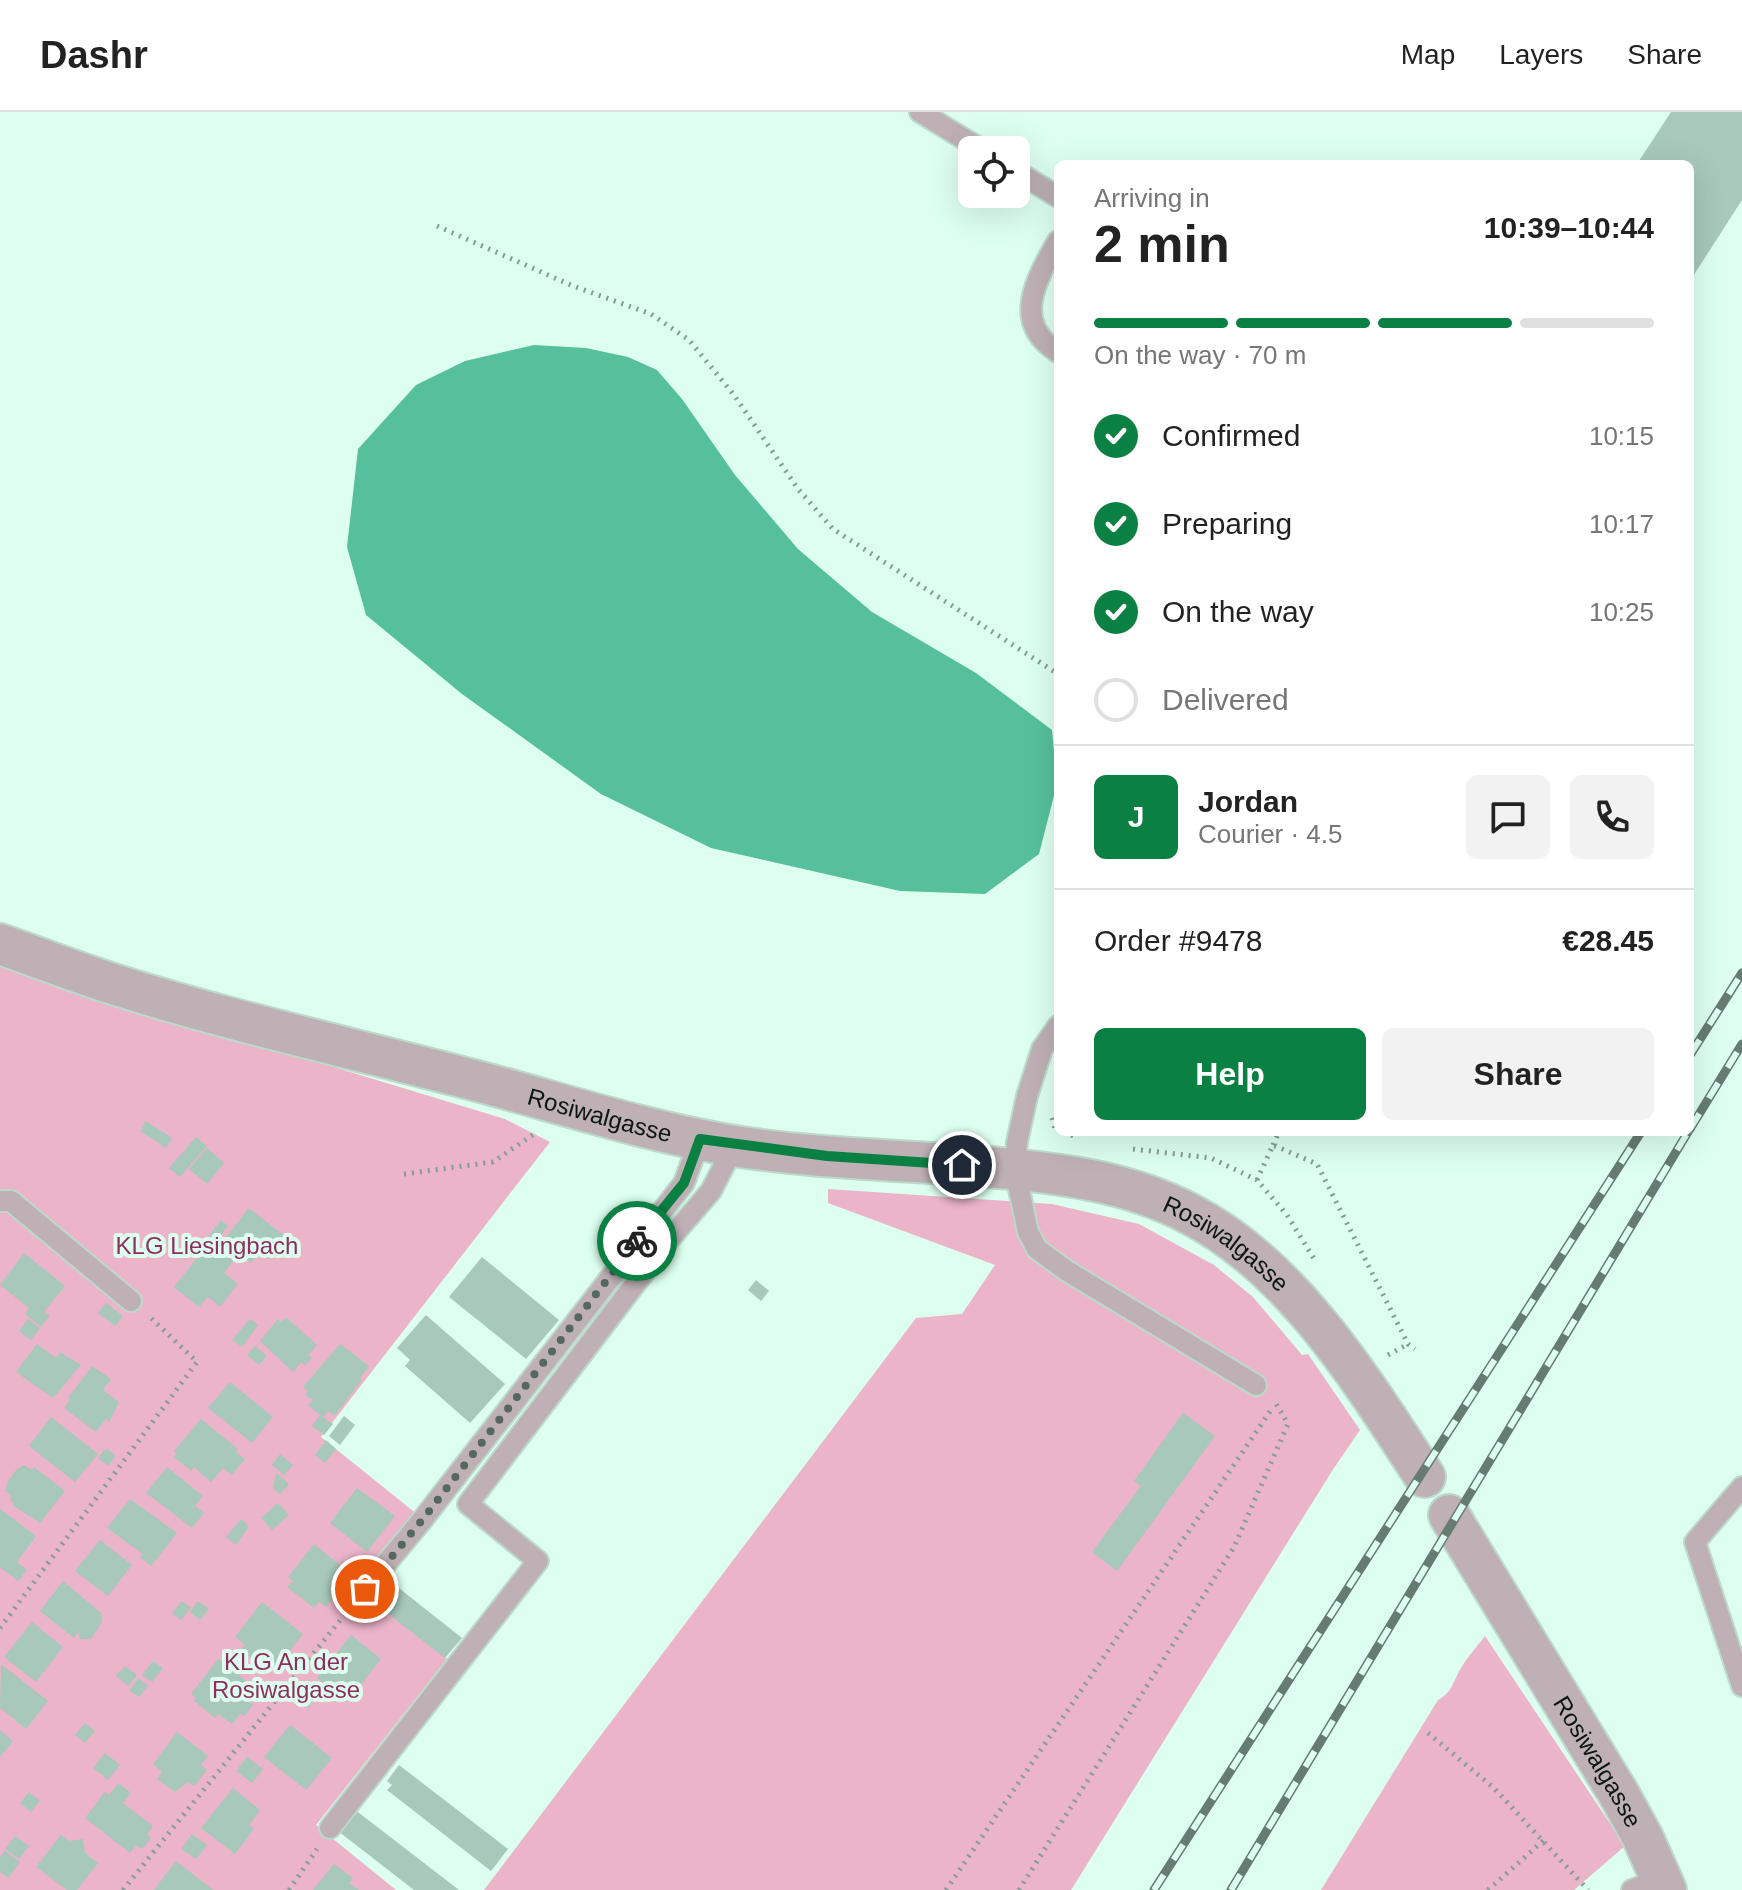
<!DOCTYPE html>
<meta charset="utf-8">
<style>
:root{--surface:#fff;--page:#f2f2f2;--text:#222;--muted:#767676;--line:#e0e0e0;--accent:#0b8043}
body{margin:0;font-family:Arial,sans-serif;background:var(--page);color:var(--text);height:100vh;display:flex;flex-direction:column;font-size:30px;white-space:nowrap}
*{box-sizing:border-box;margin:0}
p{font-size:26px;color:var(--muted)}
.icon{flex:none;width:44px;height:44px;fill:none;stroke:currentColor;stroke-width:2;stroke-linecap:round;stroke-linejoin:round}
.map{position:relative;flex:1;overflow:hidden}
.panel{position:absolute;left:1054px;top:48px;width:640px;height:976px;display:flex;flex-direction:column;background:var(--surface);border-radius:12px;box-shadow:0 8px 32px #0002}
.panel>*{flex:none}
.buttons{position:absolute;left:958px;top:24px;display:grid;gap:16px}
.buttons a{display:grid;place-items:center;width:72px;height:72px;border-radius:12px;background:var(--surface);box-shadow:0 8px 32px #0002;font-size:40px}
.pin{position:absolute;display:grid;place-items:center;width:68px;height:68px;color:#fff;margin:-34px;border:4px solid #fff;border-radius:50%;box-shadow:0 2px 8px #0007}
.courier{position:absolute;display:grid;place-items:center;width:80px;height:80px;margin:-40px;border:6px solid #0b8043;border-radius:50%;background:#fff;color:#222;box-shadow:0 2px 10px #0007}
.headline em{font-style:normal;font-weight:700}
.headline div{display:flex;flex-direction:column-reverse}
.headline{display:flex;align-items:center;justify-content:space-between;height:136px;padding:0 40px}
h1{font-size:52px;font-weight:700;line-height:60px}
.bar{display:grid;grid-template-columns:repeat(4,1fr);gap:12px 8px;align-content:center;height:96px;padding:0 40px}
.bar i{height:10px;border-radius:6px;background:var(--line)}
.bar .selected{background:var(--accent)}
.bar p{grid-column:span 4}
.line{display:flex;align-items:center;gap:20px;padding:0 40px;border-top:2px solid var(--line)}
.line div{flex:1}
.round{display:grid;place-items:center;flex:none;width:84px;height:84px;border-radius:12px;background:var(--page)}
ol{padding:0 40px;list-style:none}
li{display:flex;align-items:center;gap:24px;height:88px}
li p{margin-inline-start:auto}
li .icon{padding:8px;border-radius:50%;background:var(--accent);color:#fff;stroke-width:4}
li:last-child{color:var(--muted)}
li i{width:44px;height:44px;border:4px solid var(--line);border-radius:50%}
.action{display:flex;gap:16px;margin-top:auto;padding:16px 40px}
.action a{flex:1;height:92px;border-radius:12px;background:var(--accent);color:#fff;font-size:32px;font-weight:700;line-height:92px;text-align:center}
.action a+a{background:var(--page);color:var(--text)}
header{display:flex;align-items:center;gap:48px;box-sizing:border-box;height:112px;padding:0 40px;background:var(--surface);border-bottom:2px solid var(--line)}
header strong{font-size:38px}
nav{display:flex;gap:44px;margin-inline-start:auto;font-size:28px}
.map>svg:first-child{display:block}
.green{fill:#ebb4c9}
.water{fill:#56c09c}
.building{fill:#a7c8ba}
.lines{fill:none;stroke-linecap:round;stroke-linejoin:round}
.lane-casing{stroke:#bbdacc;stroke-width:24}
.street-casing{stroke:#bbdacc;stroke-width:44}
.path{stroke:#849d93;stroke-width:5;stroke-dasharray:2 6;stroke-linecap:butt}
.lane{stroke:#beb0b5;stroke-width:20}
.street{stroke:#beb0b5;stroke-width:40}
.rail-casing{stroke:#667c73;stroke-width:9}
.rail{stroke:#ddfff0;stroke-width:6;stroke-dasharray:18;stroke-linecap:butt}
.done{stroke:#546860;stroke-width:8;stroke-dasharray:0 14.4}
.route{stroke:#0b8043;stroke-width:10}
.labels{text-anchor:middle;dominant-baseline:central;stroke-width:8;stroke-linejoin:round;paint-order:stroke}
.street-label{font-size:24px;fill:#0a1612;stroke:#ddfff0}
.park-label{font-size:24px;fill:#902d5d;stroke:#ddfff0}
</style>
<header>
<strong>Dashr</strong>
<nav><a>Map</a><a>Layers</a><a>Share</a></nav>
</header>
<div class="map">
<svg width="1742" height="1778" viewBox="0 0 1742 1778">
<rect width="100%" height="100%" fill="#ddfff0"/>
<g class="green">
<path d="M 0,846 L 103,885 L 505,1007 L 550,1030 L 321,1325 L 423,1407 L 366,1477 L 447,1547 L 316,1713 L 396,1778 L 0,1778 Z"/>
<path d="M 828,1077 L 1052,1092 L 1139,1112 L 1214,1153 L 1253,1185 L 1302,1243 L 1308,1242 L 1360,1318 L 1332,1359 L 1071,1778 L 484,1778 L 916,1206 L 962,1202 L 995,1153 L 828,1091 Z"/>
<path d="M 1485,1524 L 1625,1734 L 1574,1778 L 1321,1778 L 1438,1588 C 1453,1580 1453,1569 1461,1556 C 1467,1545 1477,1535 1485,1524 Z"/>
</g>
<path class="water" d="M 534,233 L 586,236 L 628,245 L 657,258 L 682,287 L 735,363 L 798,437 L 872,500 L 976,561 L 1052,618 L 1057,672 L 1039,742 L 985,782 L 900,779 L 711,736 L 601,682 L 462,582 L 366,503 L 347,435 L 358,337 L 416,273 L 465,249 Z"/>
<g class="building">
<path d="M 1671,0 L 1742,0 L 1742,88 L 1690,169 L 1690,52 L 1637,52 Z"/>
<path d="M 146,1009 L 172,1026 L 166,1036 L 140,1019 Z"/>
<path d="M 196,1025 L 207,1034 L 180,1065 L 169,1056 Z"/>
<path d="M 207,1036 L 224,1051 L 207,1072 L 189,1057 Z"/>
<path d="M 249,1096 L 286,1125 L 268,1147 L 259,1141 L 251,1151 L 223,1129 Z"/>
<path d="M 221,1108 L 228,1114 L 216,1130 L 208,1125 Z"/>
<path d="M 212,1133 L 233,1149 L 224,1161 L 238,1172 L 220,1195 L 208,1185 L 199,1195 L 174,1175 L 200,1142 L 203,1144 Z"/>
<path d="M 24,1141 L 65,1174 L 44,1200 L 50,1204 L 41,1215 L 25,1202 L 29,1196 L 0,1173 Z"/>
<path d="M 482,1145 L 559,1208 L 526,1247 L 449,1185 Z"/>
<path d="M 756,1168 L 769,1179 L 761,1189 L 748,1178 Z"/>
<path d="M 106,1191 L 123,1204 L 115,1214 L 98,1201 Z"/>
<path d="M 426,1203 L 505,1272 L 470,1311 L 405,1254 L 410,1248 L 397,1236 Z"/>
<path d="M 286,1205 L 317,1233 L 308,1243 L 312,1246 L 305,1253 L 301,1250 L 293,1260 L 260,1229 L 278,1207 L 281,1210 Z"/>
<path d="M 28,1207 L 40,1216 L 31,1228 L 19,1219 Z"/>
<path d="M 250,1207 L 258,1213 L 242,1235 L 232,1228 Z"/>
<path d="M 37,1232 L 56,1246 L 60,1240 L 81,1253 L 53,1286 L 16,1260 Z"/>
<path d="M 340,1232 L 369,1254 L 360,1266 L 362,1268 L 334,1304 L 328,1299 L 323,1305 L 333,1312 L 324,1323 L 312,1314 L 320,1303 L 308,1293 L 313,1288 L 305,1283 L 308,1279 L 303,1275 Z"/>
<path d="M 255,1234 L 267,1244 L 259,1253 L 247,1243 Z"/>
<path d="M 92,1254 L 111,1267 L 103,1278 L 119,1290 L 109,1310 L 106,1307 L 96,1320 L 64,1296 L 70,1288 L 68,1286 Z"/>
<path d="M 230,1270 L 273,1305 L 252,1331 L 208,1296 Z"/>
<path d="M 1183,1301 L 1215,1324 L 1117,1459 L 1092,1440 L 1141,1374 L 1134,1369 Z"/>
<path d="M 344,1304 L 355,1313 L 340,1333 L 329,1324 Z"/>
<path d="M 51,1305 L 98,1342 L 75,1370 L 29,1334 Z"/>
<path d="M 201,1307 L 238,1337 L 236,1340 L 245,1347 L 232,1363 L 223,1356 L 211,1370 L 194,1355 L 191,1359 L 174,1345 L 177,1342 L 174,1339 Z"/>
<path d="M 326,1328 L 336,1337 L 325,1351 L 315,1343 Z"/>
<path d="M 106,1336 L 116,1344 L 108,1354 L 98,1346 Z"/>
<path d="M 280,1342 L 293,1353 L 284,1363 L 272,1353 Z"/>
<path d="M 24,1353 L 32,1358 L 34,1355 L 65,1379 L 40,1411 L 12,1393 L 14,1391 L 10,1388 L 12,1384 L 5,1379 L 8,1369 L 16,1358 Z"/>
<path d="M 167,1355 L 203,1384 L 195,1394 L 204,1401 L 192,1416 L 146,1381 Z"/>
<path d="M 276,1361 L 289,1372 L 280,1382 L 273,1376 Z"/>
<path d="M 357,1376 L 395,1404 L 367,1440 L 330,1411 Z"/>
<path d="M 130,1387 L 177,1421 L 151,1454 L 140,1445 L 143,1442 L 107,1416 Z"/>
<path d="M 278,1391 L 289,1403 L 272,1418 L 261,1406 Z"/>
<path d="M 0,1397 L 36,1424 L 17,1450 L 27,1458 L 18,1469 L 0,1455 Z"/>
<path d="M 241,1407 L 249,1414 L 236,1433 L 226,1425 Z"/>
<path d="M 100,1428 L 132,1453 L 108,1484 L 75,1459 Z"/>
<path d="M 314,1432 L 351,1462 L 326,1495 L 319,1490 L 314,1496 L 287,1475 L 293,1469 L 288,1465 Z"/>
<path d="M 63,1469 L 101,1501 L 102,1510 L 91,1527 L 80,1527 L 78,1520 L 74,1526 L 40,1499 Z"/>
<path d="M 390,1469 L 462,1526 L 445,1546 L 373,1490 Z"/>
<path d="M 182,1489 L 191,1496 L 181,1508 L 172,1501 Z"/>
<path d="M 198,1489 L 209,1497 L 200,1508 L 190,1500 Z"/>
<path d="M 262,1490 L 303,1522 L 277,1555 L 272,1552 L 266,1558 L 241,1538 L 245,1533 L 235,1525 Z"/>
<path d="M 32,1510 L 63,1535 L 36,1570 L 4,1545 Z"/>
<path d="M 351,1523 L 381,1547 L 347,1590 L 317,1566 Z"/>
<path d="M 218,1547 L 258,1578 L 249,1589 L 253,1593 L 244,1604 L 241,1601 L 232,1612 L 218,1602 L 215,1606 L 194,1589 L 196,1586 L 191,1582 Z"/>
<path d="M 153,1549 L 163,1556 L 152,1570 L 142,1563 Z"/>
<path d="M 1,1552 L 48,1589 L 26,1617 L 0,1596 Z"/>
<path d="M 125,1554 L 137,1563 L 128,1574 L 116,1564 Z"/>
<path d="M 139,1566 L 148,1574 L 139,1585 L 129,1578 Z"/>
<path d="M 308,1572 L 320,1582 L 308,1596 L 296,1587 Z"/>
<path d="M 85,1611 L 95,1619 L 85,1631 L 75,1623 Z"/>
<path d="M 290,1613 L 332,1646 L 306,1678 L 264,1645 Z"/>
<path d="M 0,1618 L 13,1629 L 0,1645 Z"/>
<path d="M 177,1620 L 208,1644 L 201,1653 L 207,1658 L 194,1674 L 188,1670 L 175,1680 L 157,1667 L 162,1660 L 153,1652 Z"/>
<path d="M 105,1641 L 120,1653 L 108,1668 L 93,1656 Z"/>
<path d="M 247,1645 L 263,1657 L 252,1671 L 236,1659 Z"/>
<path d="M 399,1653 L 508,1737 L 491,1759 L 387,1678 L 392,1673 L 387,1669 Z"/>
<path d="M 118,1671 L 131,1681 L 123,1691 L 153,1714 L 147,1722 L 151,1726 L 142,1737 L 136,1733 L 130,1741 L 85,1706 L 105,1680 L 109,1683 Z"/>
<path d="M 233,1676 L 260,1698 L 249,1713 L 254,1717 L 235,1742 L 201,1716 Z"/>
<path d="M 29,1680 L 40,1689 L 31,1700 L 20,1691 Z"/>
<path d="M 354,1697 L 459,1778 L 414,1778 L 338,1719 Z"/>
<path d="M 192,1722 L 207,1733 L 196,1747 L 181,1737 Z"/>
<path d="M 61,1723 L 70,1729 L 83,1727 L 85,1741 L 98,1751 L 77,1778 L 67,1778 L 36,1755 Z"/>
<path d="M 15,1724 L 29,1734 L 19,1747 L 5,1737 Z"/>
<path d="M 5,1739 L 20,1750 L 8,1766 L 0,1760 L 0,1745 Z"/>
<path d="M 176,1749 L 213,1778 L 154,1778 Z"/>
<path d="M 334,1752 L 353,1766 L 349,1771 L 359,1778 L 313,1778 Z"/>
</g>
<g class="lines">
<defs>
<g id="lane">
<path d="M 920,0 L 982,38"/>
<path d="M 1016,59 L 1058,85"/>
<path d="M 1058,129 C 1037,166 1010,210 1058,240"/>
<path d="M 1058,914 L 1042,937 L 1027,984 L 1017,1030 L 1015,1058 L 1028,1120 L 1037,1137 L 1067,1159 L 1256,1273"/>
<path d="M 0,1089 L 11,1089 L 131,1189"/>
<path d="M 1742,1375 L 1695,1430 L 1742,1574"/>
<path d="M 365,1477 L 423,1407 L 684,1071 L 700,1027"/>
<path d="M 330,1716 L 538,1449 L 468,1392 L 667,1130 L 711,1079 L 734,1034"/>
<path d="M 1632,1778 L 1662,1767"/>
</g>
<g id="street">
<path id="s1" d="M 0,832 C 37,845 75,860 113,872 C 226,908 343,934 458,964 C 548,987 636,1017 728,1033 C 814,1047 903,1048 989,1055 C 1058,1061 1128,1069 1190,1102 C 1293,1155 1363,1270 1425,1365"/>
<path id="s2" d="M 1449,1403 L 1620,1684 L 1643,1726 L 1666,1778"/>
</g>
</defs>
<use href="#lane" class="lane-casing"/>
<use href="#street" class="street-casing"/>
<g class="path">
<path d="M 437,114 L 573,174 L 651,202 L 689,228 L 734,283 L 798,377 L 833,417 L 1058,562"/>
<path d="M 1052,1006 L 1055,1017 L 1058,1018"/>
<path d="M 1064,1020 L 1078,1026"/>
<path d="M 1273,1033 L 1279,1020"/>
<path d="M 1133,1037 L 1211,1046 L 1257,1068 L 1287,1103 L 1316,1150"/>
<path d="M 404,1062 L 493,1050 L 534,1022"/>
<path d="M 1257,1068 L 1273,1033 L 1317,1052 L 1408,1232 L 1415,1237"/>
<path d="M 1388,1243 L 1408,1232"/>
<path d="M 0,1516 L 197,1250 L 150,1205"/>
<path d="M 1428,1621 L 1494,1676 L 1588,1778"/>
<path d="M 123,1778 L 350,1496"/>
<path d="M 289,1778 L 317,1737"/>
<path d="M 946,1778 L 1273,1295"/>
<path d="M 1019,1778 L 1234,1435 L 1288,1312 L 1275,1290"/>
<path d="M 1488,1778 L 1544,1728"/>
</g>
<use href="#lane" class="lane"/>
<use href="#street" class="street"/>
<defs>
<g id="rail">
<path d="M 1690,943 L 1742,861"/>
<path d="M 1690,1017 L 1742,932"/>
<path d="M 1154,1778 L 1641,1020"/>
<path d="M 1231,1778 L 1688,1020"/>
</g>
</defs>
<use href="#rail" class="rail-casing"/>
<use href="#rail" class="rail"/>
</g>
<g class="lines">
<path class="done" d="M 365,1477 L 423,1407 L 637,1129"/>
<path class="route" d="M 637,1129 L 684,1071 L 700,1027 L 827,1044 L 962,1053"/>
</g>
<g class="labels">
<g class="street-label">
<text stroke="none"><textPath href="#s1" startOffset="624">Rosiwalgasse</textPath></text>
<text stroke="none"><textPath href="#s1" startOffset="1272">Rosiwalgasse</textPath></text>
<text stroke="none"><textPath href="#s2" startOffset="288">Rosiwalgasse</textPath></text>
</g>
<g class="park-label">
<text x="207" y="1133">KLG Liesingbach</text>
<text x="286" y="1549">KLG An der<tspan x="286" dy="28">Rosiwalgasse</tspan></text>
</g>
</g>
</svg>
<div class="buttons">
<a><svg class="icon" aria-label="locate" viewBox="0 0 24 24"><circle cx="12" cy="12" r="6"/><path d="M12 2v4M12 18v4M2 12h4M18 12h4"/></svg></a>
</div>
<div class="pin" style="left:365px;top:1477px;background:#ea580c"><svg class="icon" aria-label="bag" viewBox="0 0 24 24"><path d="M5 8h14l-1 12H6zM9 8a3 3 0 0 1 6 0"/></svg></div>
<div class="pin" style="left:962px;top:1053px;background:#1f2937"><svg class="icon" aria-label="home" viewBox="0 0 24 24"><path d="M3 11l9-7 9 7M6 9v11h12V9"/></svg></div>
<div class="courier" style="left:637px;top:1129px"><svg class="icon" aria-label="bike" viewBox="0 0 24 24"><circle cx="6" cy="16" r="4"/><circle cx="18" cy="16" r="4"/><path d="M6 16l4-8h5l3 8M10 8l3 8H6M13 5h3"/></svg></div>
<section class="panel">
<div class="headline"><div><h1>2 min</h1><p>Arriving in</p></div><em>10:39–10:44</em></div>
<div class="bar"><i class="selected"></i><i class="selected"></i><i class="selected"></i><i></i><p>On the way · 70 m</p></div>
<ol>
<li><svg class="icon" aria-label="check" viewBox="0 0 24 24"><path d="M5 12l5 5 9-10"/></svg>Confirmed<p>10:15</p></li>
<li><svg class="icon" aria-label="check" viewBox="0 0 24 24"><path d="M5 12l5 5 9-10"/></svg>Preparing<p>10:17</p></li>
<li><svg class="icon" aria-label="check" viewBox="0 0 24 24"><path d="M5 12l5 5 9-10"/></svg>On the way<p>10:25</p></li>
<li><i></i>Delivered</li>
</ol>
<div class="line" style="height:144px"><b class="round" style="background:var(--accent);color:#fff">J</b><div><b>Jordan</b><p>Courier · 4.5</p></div><a class="round"><svg class="icon" aria-label="chat" viewBox="0 0 24 24"><path d="M4 5h16v11H9l-5 4z"/></svg></a><a class="round"><svg class="icon" aria-label="phone" viewBox="0 0 24 24"><path d="M5 4h4l2 5-3 2q2 4 5 5l2-3 5 2v4C11 20 4 13 5 4z"/></svg></a></div>
<div class="line" style="height:104px"><div>Order #9478</div><b>€28.45</b></div>
<div class="action"><a>Help</a><a>Share</a></div>
</section>
</div>
